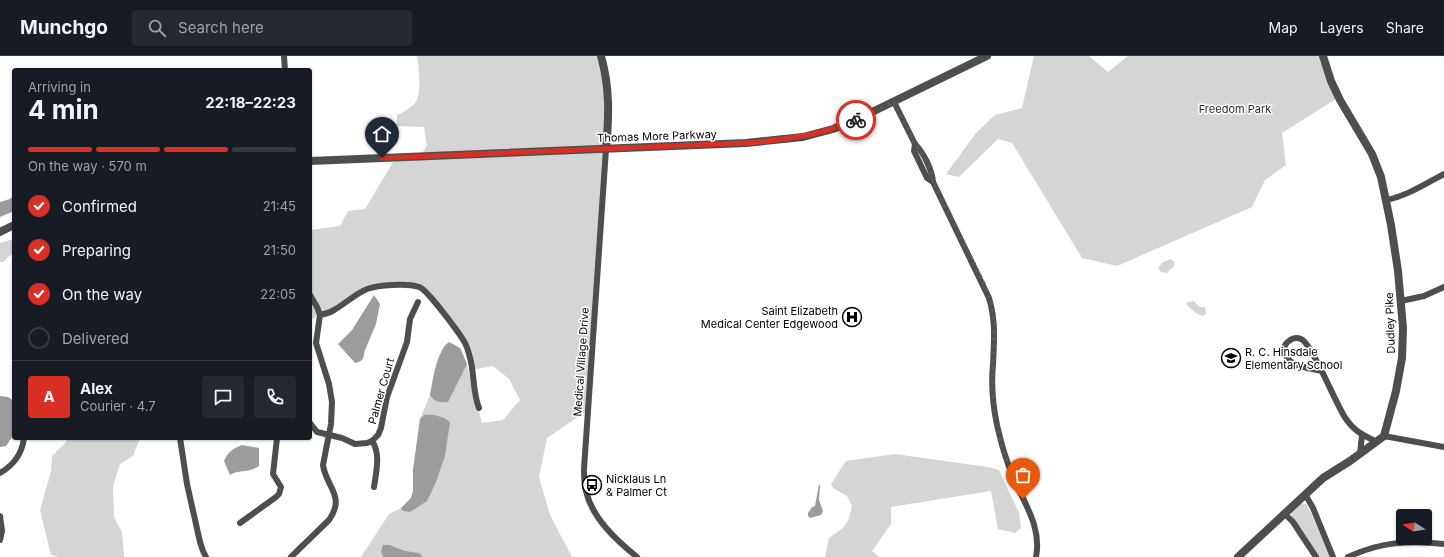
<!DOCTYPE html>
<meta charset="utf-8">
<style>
:root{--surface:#171b24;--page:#242831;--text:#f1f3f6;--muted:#9ea1a6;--line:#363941;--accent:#d93025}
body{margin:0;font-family:Inter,sans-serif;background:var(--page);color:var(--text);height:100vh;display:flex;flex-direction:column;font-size:15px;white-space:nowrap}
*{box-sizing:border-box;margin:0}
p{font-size:13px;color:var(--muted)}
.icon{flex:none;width:22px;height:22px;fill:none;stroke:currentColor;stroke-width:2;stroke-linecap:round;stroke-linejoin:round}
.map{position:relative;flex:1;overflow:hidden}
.panel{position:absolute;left:12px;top:12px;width:300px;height:372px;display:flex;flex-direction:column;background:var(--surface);border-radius:4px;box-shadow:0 1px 3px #0004}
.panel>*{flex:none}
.needle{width:26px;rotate:282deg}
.buttons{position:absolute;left:1396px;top:453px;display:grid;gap:8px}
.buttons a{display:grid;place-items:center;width:36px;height:36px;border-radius:4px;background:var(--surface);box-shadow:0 1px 3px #0004;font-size:20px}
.pin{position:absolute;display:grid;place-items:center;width:34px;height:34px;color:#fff;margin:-41px -17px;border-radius:50% 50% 50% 0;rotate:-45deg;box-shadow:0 0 4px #0007}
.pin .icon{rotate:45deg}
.courier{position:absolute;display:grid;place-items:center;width:40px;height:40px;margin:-20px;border:3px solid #d93025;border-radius:50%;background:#fff;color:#222;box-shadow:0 1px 5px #0007}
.headline em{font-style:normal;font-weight:700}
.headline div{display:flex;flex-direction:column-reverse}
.headline{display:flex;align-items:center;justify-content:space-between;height:68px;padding:0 16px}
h1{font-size:26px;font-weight:700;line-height:30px}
.bar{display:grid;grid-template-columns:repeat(4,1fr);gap:6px 4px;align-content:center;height:48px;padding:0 16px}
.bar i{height:5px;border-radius:3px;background:var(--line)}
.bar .selected{background:var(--accent)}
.bar p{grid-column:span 4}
.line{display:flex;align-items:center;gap:10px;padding:0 16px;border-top:1px solid var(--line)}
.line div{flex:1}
.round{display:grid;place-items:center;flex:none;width:42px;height:42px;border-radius:4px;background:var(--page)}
ol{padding:0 16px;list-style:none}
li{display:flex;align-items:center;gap:12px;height:44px}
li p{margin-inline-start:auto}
li .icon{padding:4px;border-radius:50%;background:var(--accent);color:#fff;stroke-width:4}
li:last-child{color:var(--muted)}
li i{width:22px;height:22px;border:2px solid var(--line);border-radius:50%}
header{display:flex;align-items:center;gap:24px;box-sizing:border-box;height:56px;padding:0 20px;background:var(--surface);border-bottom:1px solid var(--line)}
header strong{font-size:19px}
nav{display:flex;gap:22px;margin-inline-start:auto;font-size:14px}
.search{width:280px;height:36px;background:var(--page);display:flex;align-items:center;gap:10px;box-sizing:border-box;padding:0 14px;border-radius:4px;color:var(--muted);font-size:15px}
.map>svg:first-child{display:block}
.green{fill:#d5d5d5}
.water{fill:#9c9c9c}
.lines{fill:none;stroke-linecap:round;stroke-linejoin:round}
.minor{stroke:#4e4e4e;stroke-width:6}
.tertiary{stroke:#4e4e4e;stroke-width:8}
.done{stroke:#595959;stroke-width:4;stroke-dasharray:0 7.2}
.route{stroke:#d93025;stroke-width:5}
.labels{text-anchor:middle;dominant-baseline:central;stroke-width:3;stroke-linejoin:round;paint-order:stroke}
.park-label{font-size:11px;fill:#2c2c2c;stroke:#fff}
.street-label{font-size:11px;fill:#000;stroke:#fff}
.poi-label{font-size:11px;fill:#000;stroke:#fff;text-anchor:start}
</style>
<header>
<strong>Munchgo</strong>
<div class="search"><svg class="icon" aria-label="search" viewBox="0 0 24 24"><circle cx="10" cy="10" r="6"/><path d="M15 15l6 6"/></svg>Search here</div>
<nav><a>Map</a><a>Layers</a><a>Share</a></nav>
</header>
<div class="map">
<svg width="1444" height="501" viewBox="0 0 1444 501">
<rect width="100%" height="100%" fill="#fff"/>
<g class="green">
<path d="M 417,0 L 601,0 L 608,28 L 588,354 L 547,382 L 539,421 L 550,459 L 572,501 L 361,501 L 389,458 L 401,452 L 411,442 L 413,435 L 413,414 L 420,363 L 430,339 L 440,299 L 444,290 L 449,286 L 460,292 L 467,308 L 482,367 L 503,364 L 520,344 L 509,323 L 493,310 L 471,314 L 464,286 L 418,231 L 372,232 L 310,264 L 310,174 L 340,170 L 348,155 L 365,153 L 396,101 L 420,100 L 427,90 L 424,71 L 397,70 L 397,59 C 404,56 413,51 417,44 C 421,36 419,9 417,0 Z"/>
<path d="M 1034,0 L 1089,0 L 1108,16 L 1128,0 L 1323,0 L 1339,41 L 1282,77 L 1286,109 L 1265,124 L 1252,151 L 1117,210 L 1082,202 L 1012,87 L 998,83 L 959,121 L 946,118 L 976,77 L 995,59 L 1022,52 Z"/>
<path d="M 14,183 L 14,196 L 3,206 L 0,206 L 0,187 Z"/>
<path d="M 1171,203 L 1174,206 L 1174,210 L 1167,217 L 1161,216 L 1158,212 L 1163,206 Z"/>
<path d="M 1194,245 L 1199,251 L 1205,251 L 1206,258 L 1203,260 L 1197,258 L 1187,249 L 1187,246 Z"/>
<path d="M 68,382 L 140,382 L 133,400 L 120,408 L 113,430 L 114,461 L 122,476 L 124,501 L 59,501 L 51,499 L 40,454 L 51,415 L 52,400 L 66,386 Z"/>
<path d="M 895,398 L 988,411 L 999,414 L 1019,457 L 1021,472 L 1015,477 L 998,473 L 991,435 L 891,451 L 891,468 L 872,495 L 879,501 L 825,501 L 829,482 C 845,471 848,470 852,450 L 847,440 L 833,432 L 831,428 L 846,405 Z"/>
<path d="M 1300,447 L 1306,448 L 1311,457 L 1330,501 L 1317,501 L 1292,461 L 1291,456 Z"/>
</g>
<g class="water">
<path d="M 14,139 L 14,155 L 0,161 L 0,146 L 10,143 Z"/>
<path d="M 374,239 L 380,248 L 376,268 L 365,294 L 363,303 L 359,306 L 355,307 L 338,288 L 352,274 Z"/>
<path d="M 449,286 L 460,292 L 467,308 L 448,346 C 441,347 434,346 430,339 C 433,324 436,296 449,286 Z"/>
<path d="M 0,340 L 8,341 L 14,345 L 14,378 L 6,390 L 0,391 Z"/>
<path d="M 424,359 C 433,358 443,360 450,366 L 445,400 L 436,426 L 427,445 L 410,456 L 403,455 L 401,452 L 411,442 L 413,435 L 413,414 L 420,363 Z"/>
<path d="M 242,389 L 259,392 L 259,410 C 250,417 238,413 230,419 L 224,405 C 228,396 232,393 242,389 Z"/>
<path d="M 819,428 L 820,430 L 819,444 L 823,455 L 821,459 L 810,462 L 808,460 L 808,457 L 812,451 L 815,450 Z"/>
<path d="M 383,489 L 389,489 L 405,495 L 419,497 L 423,501 L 383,501 L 381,495 Z"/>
</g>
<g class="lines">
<g class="minor">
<path d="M 284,0 L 285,14"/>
<path d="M 894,46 L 915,88 C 924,97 932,114 933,126 L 989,242 C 996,265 994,286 993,308 C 991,328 993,350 997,369 C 1001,387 1006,404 1013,421 C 1024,447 1042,471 1036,501"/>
<path d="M 915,88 L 914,95 L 927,122 L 933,126"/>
<path d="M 606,93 L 584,413 C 584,420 584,428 586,435 C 592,462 616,484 637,501"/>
<path d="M 1386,144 C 1407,140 1425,128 1444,118"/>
<path d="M 1401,245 L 1424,240 L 1444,231"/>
<path d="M 320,259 C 324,258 330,257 334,254 C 345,248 355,238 367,233 C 378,229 407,227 419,231 C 427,233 460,278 465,287 C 467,291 468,294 469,298 C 475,316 472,335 479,352"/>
<path d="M 1322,315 C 1306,311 1282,311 1285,289 C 1289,284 1294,280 1301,283 C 1312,287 1336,349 1346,363 C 1355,376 1363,379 1377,386"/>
<path d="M 310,367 L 317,376 L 342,382 L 355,388 L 367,387 L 372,385 L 378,379 L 381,372 L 387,341 L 407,286 L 410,263 L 418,246"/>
<path d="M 1384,380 L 1444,391"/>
<path d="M 180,382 L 187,428 L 200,486 L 203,495 L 206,501"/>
<path d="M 372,385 C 381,397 376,417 374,431"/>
<path d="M 1360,398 L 1362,379"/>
<path d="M 0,417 C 14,409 22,398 24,382"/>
<path d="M 1305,438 L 1313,452 L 1333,501"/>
<path d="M 1284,457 L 1293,466 L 1316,501"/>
<path d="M 0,460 L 2,475 L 0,484"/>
<path d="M 240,467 L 276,441 L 279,438 L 281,431 L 273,418 L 277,382"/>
<path d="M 291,501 L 329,464 C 346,440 326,431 323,409 L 331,368 L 332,346 L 329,328 L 316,287 L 320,259 L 317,251 L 310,239"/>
<path d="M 1348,501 C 1380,486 1409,484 1444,488"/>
</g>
<g class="tertiary">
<path d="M 601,0 C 610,32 609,60 606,93"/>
<path d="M 310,105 L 746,87 L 803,81 L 833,73 L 868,58 L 987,0"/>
<path d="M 0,176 L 14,169"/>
<path d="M 1238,501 L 1323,422 L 1350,405 L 1384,380 L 1396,335 L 1402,302 L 1403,272 L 1398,215 L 1391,169 L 1381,121 L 1372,98 L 1340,44 L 1331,25 L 1323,0"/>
</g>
</g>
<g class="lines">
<path class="done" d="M 856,64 L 894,46 L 915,88 C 924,97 932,114 933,126 L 984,228 L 993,253 L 995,271 L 992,330 L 996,368 L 1006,403 L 1023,443"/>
<path class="route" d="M 382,102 L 746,87 C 785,84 820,79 856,64"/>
</g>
<defs>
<symbol id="hospital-ring" viewBox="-11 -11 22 22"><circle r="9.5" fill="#fff" stroke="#000" stroke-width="1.5"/><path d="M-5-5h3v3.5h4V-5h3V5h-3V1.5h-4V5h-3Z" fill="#000"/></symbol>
<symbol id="school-ring" viewBox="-11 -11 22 22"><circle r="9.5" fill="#fff" stroke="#000" stroke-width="1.5"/><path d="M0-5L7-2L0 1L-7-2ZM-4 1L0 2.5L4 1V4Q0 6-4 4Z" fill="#000"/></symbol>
<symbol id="bus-ring" viewBox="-11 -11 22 22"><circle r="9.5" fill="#fff" stroke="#000" stroke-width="1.5"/><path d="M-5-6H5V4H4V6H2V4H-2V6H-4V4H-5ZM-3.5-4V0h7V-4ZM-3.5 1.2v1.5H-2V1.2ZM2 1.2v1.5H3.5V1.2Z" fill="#000"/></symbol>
</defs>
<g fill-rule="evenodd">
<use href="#hospital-ring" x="841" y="250" width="22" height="22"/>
<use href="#school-ring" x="1220" y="291" width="22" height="22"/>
<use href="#bus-ring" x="581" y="418" width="22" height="22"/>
</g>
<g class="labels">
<g class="park-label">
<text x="1235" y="53">Freedom Park</text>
</g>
<g class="street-label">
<text transform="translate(657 80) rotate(-2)">Thomas More Parkway</text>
<text transform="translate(1390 267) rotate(-92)">Dudley Pike</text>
<text transform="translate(581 306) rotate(-86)">Medical Village Drive</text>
<text transform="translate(381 335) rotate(-74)">Palmer Court</text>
</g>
<g class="poi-label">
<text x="838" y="255" text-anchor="end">Saint Elizabeth<tspan x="838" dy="13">Medical Center Edgewood</tspan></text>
<text x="1245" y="296">R. C. Hinsdale<tspan x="1245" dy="13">Elementary School</tspan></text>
<text x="606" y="423">Nicklaus Ln<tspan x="606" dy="13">&amp; Palmer Ct</tspan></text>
</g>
</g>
</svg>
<div class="buttons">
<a><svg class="needle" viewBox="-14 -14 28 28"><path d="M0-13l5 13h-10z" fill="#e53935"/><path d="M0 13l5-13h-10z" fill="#9ea1a6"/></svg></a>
</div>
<div class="pin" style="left:1023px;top:443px;background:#ea580c"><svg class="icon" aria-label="bag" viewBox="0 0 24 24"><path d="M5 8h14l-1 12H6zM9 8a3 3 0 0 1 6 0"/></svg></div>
<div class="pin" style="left:382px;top:102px;background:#1f2937"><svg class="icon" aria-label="home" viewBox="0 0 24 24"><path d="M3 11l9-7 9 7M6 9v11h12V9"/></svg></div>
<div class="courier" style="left:856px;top:64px"><svg class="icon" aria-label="bike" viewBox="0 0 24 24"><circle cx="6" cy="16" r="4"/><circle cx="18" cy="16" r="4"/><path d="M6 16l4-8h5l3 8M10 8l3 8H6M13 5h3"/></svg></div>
<section class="panel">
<div class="headline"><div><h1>4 min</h1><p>Arriving in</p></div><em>22:18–22:23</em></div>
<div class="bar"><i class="selected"></i><i class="selected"></i><i class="selected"></i><i></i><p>On the way · 570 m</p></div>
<ol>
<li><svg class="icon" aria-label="check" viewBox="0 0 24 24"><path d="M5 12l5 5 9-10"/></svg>Confirmed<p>21:45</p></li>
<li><svg class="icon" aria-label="check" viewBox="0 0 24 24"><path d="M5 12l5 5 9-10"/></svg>Preparing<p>21:50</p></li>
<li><svg class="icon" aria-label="check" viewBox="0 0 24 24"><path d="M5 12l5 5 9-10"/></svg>On the way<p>22:05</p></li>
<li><i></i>Delivered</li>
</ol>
<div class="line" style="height:72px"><b class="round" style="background:var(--accent);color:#fff">A</b><div><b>Alex</b><p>Courier · 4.7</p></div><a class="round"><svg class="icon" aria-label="chat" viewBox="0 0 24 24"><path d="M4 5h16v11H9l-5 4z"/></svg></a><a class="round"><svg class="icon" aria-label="phone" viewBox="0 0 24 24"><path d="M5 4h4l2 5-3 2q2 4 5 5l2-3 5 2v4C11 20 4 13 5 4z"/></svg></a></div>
</section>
</div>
